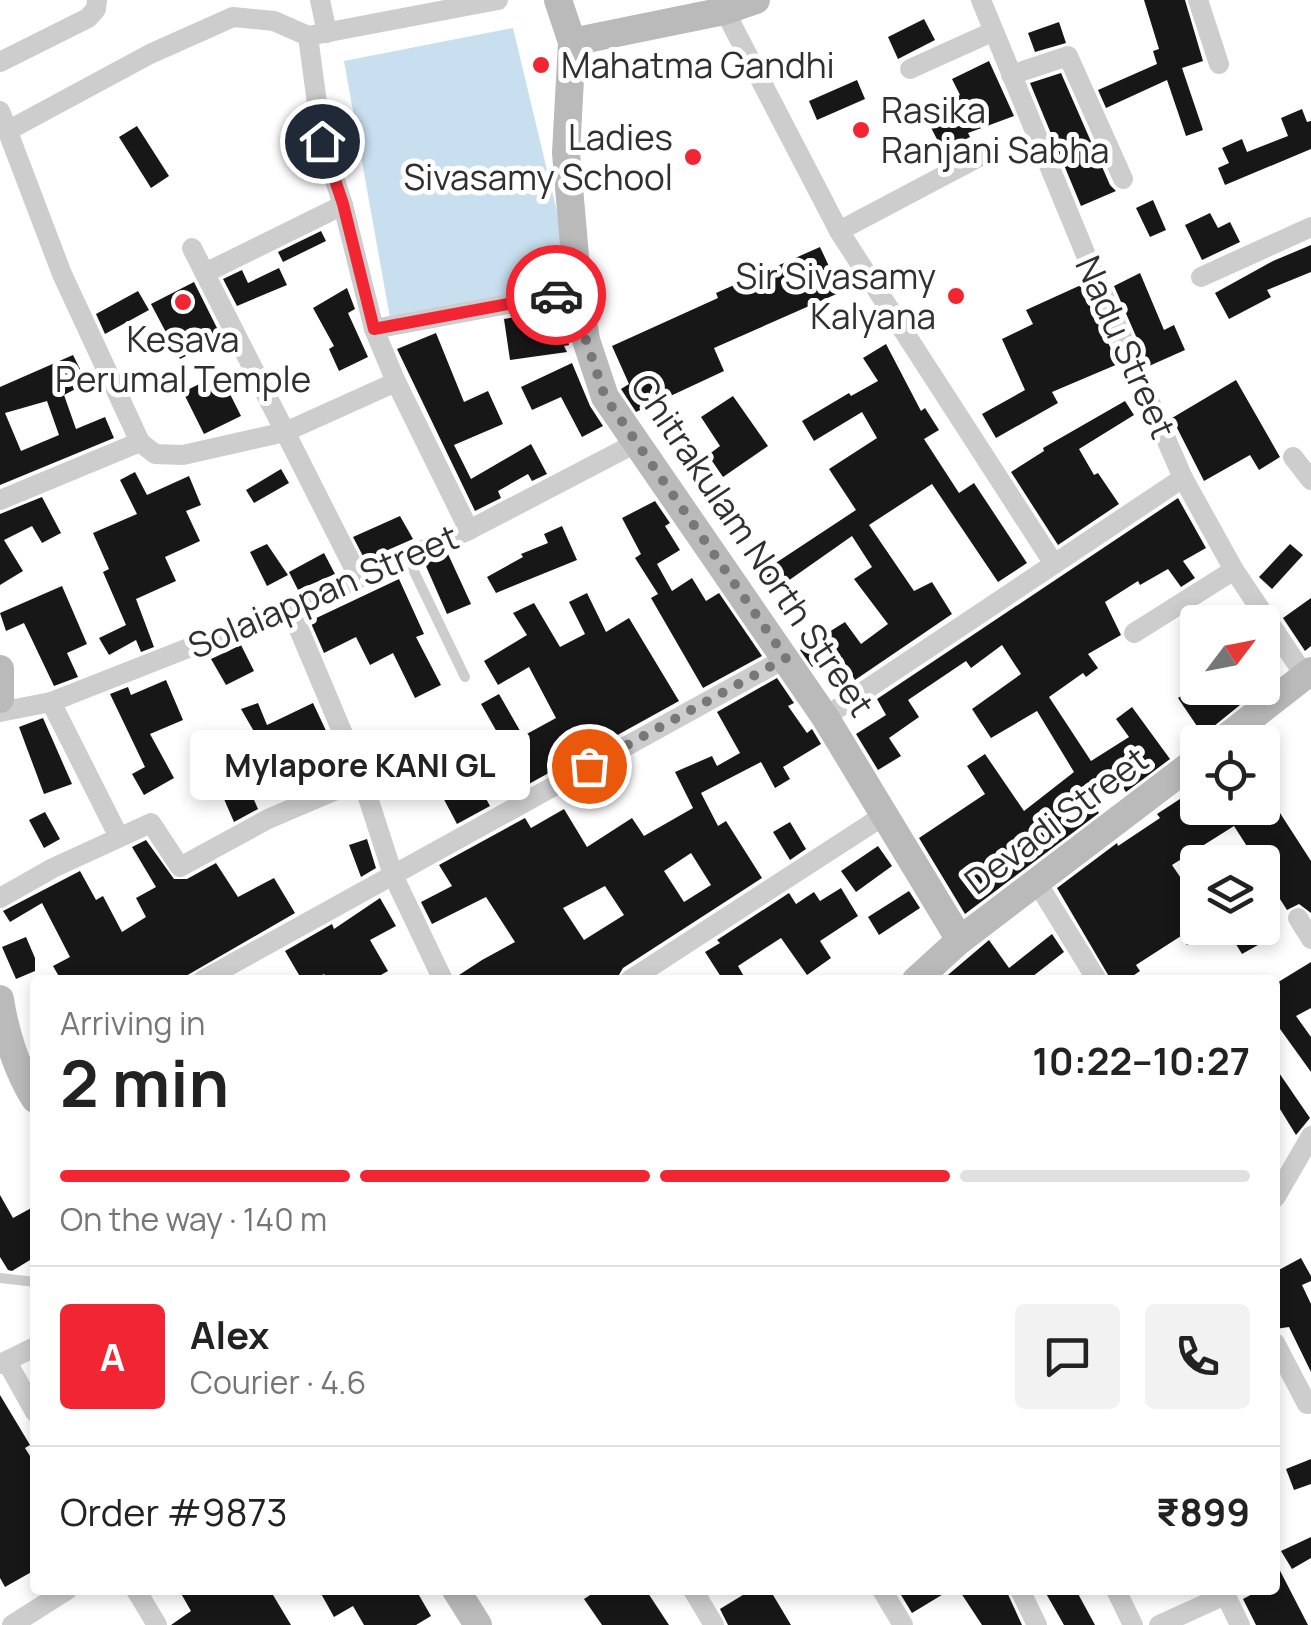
<!DOCTYPE html>
<meta charset="utf-8">
<style>
:root{--surface:#fff;--page:#f2f2f2;--text:#222;--muted:#767676;--line:#e0e0e0;--accent:#f22633}
body{margin:0;font-family:Manrope,sans-serif;background:var(--page);color:var(--text);height:100vh;display:flex;flex-direction:column;font-size:38px;white-space:nowrap}
*{box-sizing:border-box;margin:0}
p{font-size:32px;color:var(--muted)}
.icon{flex:none;width:55px;height:55px;fill:none;stroke:currentColor;stroke-width:2;stroke-linecap:round;stroke-linejoin:round}
.map{position:relative;flex:1;overflow:hidden}
.panel{position:absolute;left:30px;top:975px;width:1250px;height:620px;display:flex;flex-direction:column;background:var(--surface);border-radius:10px;box-shadow:0 5px 15px #0003}
.panel>*{flex:none}
.needle{width:65px;rotate:58deg}
.buttons{position:absolute;left:1180px;top:605px;display:grid;gap:20px}
.buttons a{display:grid;place-items:center;width:100px;height:100px;border-radius:10px;background:var(--surface);box-shadow:0 5px 15px #0003;font-size:50px}
.pin{position:absolute;display:grid;place-items:center;width:85px;height:85px;color:#fff;margin:-42px;border:5px solid #fff;border-radius:50%;box-shadow:0 2px 10px #0007}
.courier{position:absolute;display:grid;place-items:center;width:100px;height:100px;margin:-50px;border:8px solid #f22633;border-radius:50%;background:#fff;color:#222;box-shadow:0 2px 12px #0007}
.bubble{position:absolute;height:70px;border-radius:10px;background:var(--surface);box-shadow:0 5px 15px #0003;font-size:32px;font-weight:700;line-height:70px;text-align:center}
.summary em{font-style:normal;font-weight:700}
.summary div{display:flex;flex-direction:column-reverse}
.summary{display:flex;align-items:center;justify-content:space-between;height:170px;padding:0 30px}
h1{font-size:65px;font-weight:700;line-height:75px}
.bar{display:grid;grid-template-columns:repeat(4,1fr);gap:15px 10px;align-content:center;height:120px;padding:0 30px}
.bar i{height:12px;border-radius:8px;background:var(--line)}
.bar .current{background:var(--accent)}
.bar p{grid-column:span 4}
.line{display:flex;align-items:center;gap:25px;padding:0 30px;border-top:2px solid var(--line)}
.line div{flex:1}
.round{display:grid;place-items:center;flex:none;width:105px;height:105px;border-radius:10px;background:var(--page)}
.map>svg:first-child{display:block}
.water{fill:#c8dfef}
.building{fill:#171717;fill-rule:evenodd}
.lines{fill:none;stroke-linecap:round;stroke-linejoin:round}
.lane{stroke:#cdcdcd;stroke-width:10}
.street{stroke:#cdcdcd;stroke-width:20}
.secondary{stroke:#bababa;stroke-width:28}
.done{stroke:#787878;stroke-width:10;stroke-dasharray:0 18}
.route{stroke:#f22633;stroke-width:12}
.poi-dot{fill:#f22633;stroke:#fff;stroke-width:4}
.labels{text-anchor:middle;dominant-baseline:central;stroke-width:10;stroke-linejoin:round;paint-order:stroke}
.poi-label{font-size:35px;fill:#303030;stroke:#fff;text-anchor:start}
.street-label{font-size:35px;fill:#303030;stroke:#fff}
</style>
<div class="map">
<svg width="1311" height="1625" viewBox="0 0 1311 1625">
<rect width="100%" height="100%" fill="#fff"/>
<path class="water" d="M 513,28 L 575,287 L 390,318 L 344,61 Z"/>
<g class="building">
<path d="M 1144,0 L 1185,0 L 1203,61 L 1182,68 L 1203,130 L 1186,136 L 1167,80 L 1106,108 L 1098,90 L 1157,64 L 1153,51 L 1159,49 Z"/>
<path d="M 924,19 L 935,40 L 898,59 L 888,37 Z"/>
<path d="M 1059,22 L 1066,43 L 1035,52 L 1028,33 Z"/>
<path d="M 989,61 L 1014,116 L 968,133 L 970,137 L 943,151 L 924,114 L 960,95 L 952,79 Z"/>
<path d="M 1061,73 L 1110,185 L 1116,191 L 1081,206 L 1030,83 Z"/>
<path d="M 857,80 L 865,99 L 817,120 L 809,101 Z"/>
<path d="M 1302,109 L 1307,122 L 1311,121 L 1311,149 L 1225,185 L 1218,168 L 1229,163 L 1222,148 L 1242,139 L 1247,152 L 1288,136 L 1281,118 Z"/>
<path d="M 137,126 L 169,176 L 151,188 L 119,137 Z"/>
<path d="M 1153,200 L 1166,230 L 1150,237 L 1136,208 Z"/>
<path d="M 1210,213 L 1218,228 L 1230,222 L 1240,242 L 1202,260 L 1185,225 Z"/>
<path d="M 321,231 L 326,241 L 283,262 L 278,252 Z"/>
<path d="M 1311,245 L 1311,272 L 1267,290 L 1271,297 L 1229,319 L 1215,293 L 1273,261 Z"/>
<path d="M 820,247 L 841,292 L 714,348 L 724,371 L 636,412 L 621,389 L 629,384 L 612,346 L 718,298 L 716,293 Z"/>
<path d="M 279,268 L 287,285 L 237,306 L 223,279 L 242,270 L 248,283 Z"/>
<path d="M 1140,273 L 1164,330 L 1174,325 L 1185,350 L 1149,366 L 1114,286 Z"/>
<path d="M 194,282 L 222,338 L 180,359 L 151,304 Z"/>
<path d="M 1081,285 L 1118,364 L 1052,392 L 1058,403 L 996,438 L 982,414 L 1025,390 L 1002,339 L 1033,324 L 1026,310 Z"/>
<path d="M 347,288 L 355,309 L 348,313 L 368,357 L 339,371 L 329,349 L 334,346 L 313,308 Z"/>
<path d="M 138,291 L 149,310 L 105,334 L 96,314 Z"/>
<path d="M 561,310 L 569,345 L 564,346 L 567,352 L 510,360 L 504,319 L 531,314 L 531,317 Z"/>
<path d="M 436,333 L 464,402 L 488,391 L 503,424 L 454,445 L 471,479 L 531,444 L 547,474 L 532,481 L 528,474 L 498,491 L 501,498 L 475,511 L 397,349 Z"/>
<path d="M 886,344 L 921,411 L 925,408 L 939,430 L 924,439 L 959,493 L 974,483 L 1027,563 L 998,582 L 932,484 L 869,525 L 914,591 L 932,582 L 952,614 L 855,680 L 837,651 L 812,667 L 800,650 L 845,622 L 861,644 L 888,624 L 854,579 L 872,567 L 852,536 L 768,595 L 756,576 L 856,510 L 829,469 L 877,438 L 862,412 L 814,441 L 802,421 L 849,393 L 851,396 L 878,381 L 863,358 Z"/>
<path d="M 73,355 L 87,383 L 64,395 L 76,429 L 105,417 L 114,438 L 0,485 L 0,387 ZM 47,401 L 59,435 L 21,451 L 5,413 Z"/>
<path d="M 572,363 L 590,406 L 603,426 L 582,437 L 561,397 L 532,410 L 521,387 Z"/>
<path d="M 220,374 L 241,416 L 204,434 L 183,392 Z"/>
<path d="M 1236,380 L 1280,457 L 1259,470 L 1250,455 L 1204,481 L 1172,418 Z"/>
<path d="M 733,396 L 768,446 L 723,477 L 708,455 L 720,446 L 701,417 Z"/>
<path d="M 1125,401 L 1134,415 L 1079,449 L 1094,475 L 1098,473 L 1119,504 L 1058,545 L 1011,472 L 1044,451 L 1043,448 Z"/>
<path d="M 281,469 L 289,483 L 254,503 L 246,490 Z"/>
<path d="M 135,472 L 147,495 L 189,476 L 201,505 L 186,511 L 200,541 L 165,557 L 176,581 L 136,599 L 154,647 L 141,652 L 136,640 L 109,655 L 99,638 L 126,625 L 103,572 L 109,569 L 93,533 L 137,514 L 120,480 Z"/>
<path d="M 42,497 L 61,533 L 42,543 L 32,526 L 4,540 L 23,571 L 0,585 L 0,514 Z"/>
<path d="M 1178,498 L 1206,548 L 1183,561 L 1195,578 L 1181,587 L 1168,569 L 1140,585 L 1138,581 L 1105,602 L 1121,635 L 1088,654 L 1098,668 L 1086,677 L 1083,673 L 1049,697 L 1091,761 L 1129,737 L 1116,719 L 1132,707 L 1170,759 L 1126,792 L 1120,783 L 1091,802 L 1099,813 L 965,914 L 919,838 L 985,794 L 967,766 L 985,754 L 1024,811 L 1074,772 L 1037,711 L 991,738 L 972,709 L 1021,674 L 1002,645 L 971,668 L 966,661 L 908,700 L 919,717 L 889,738 L 901,756 L 878,770 L 856,734 L 886,715 L 877,699 Z"/>
<path d="M 655,501 L 670,523 L 665,526 L 680,550 L 657,564 L 672,591 L 692,578 L 706,601 L 719,593 L 762,656 L 703,688 L 651,598 L 658,594 L 635,558 L 641,554 L 622,518 Z"/>
<path d="M 400,516 L 413,539 L 365,560 L 353,537 Z"/>
<path d="M 562,526 L 577,560 L 496,593 L 487,577 L 523,557 L 521,554 L 548,543 L 544,534 Z"/>
<path d="M 267,544 L 288,575 L 267,586 L 250,552 Z"/>
<path d="M 1290,544 L 1303,555 L 1272,589 L 1259,577 Z"/>
<path d="M 324,553 L 335,574 L 298,590 L 289,572 Z"/>
<path d="M 448,554 L 471,604 L 447,614 L 425,564 Z"/>
<path d="M 399,579 L 424,634 L 416,637 L 441,685 L 415,698 L 393,653 L 370,665 L 356,637 L 324,653 L 310,621 Z"/>
<path d="M 62,586 L 87,644 L 67,653 L 78,677 L 54,686 L 24,623 L 6,631 L 0,613 Z"/>
<path d="M 587,593 L 606,632 L 629,618 L 679,701 L 527,785 L 481,704 L 499,694 L 523,736 L 556,718 L 529,667 L 498,685 L 484,661 L 527,635 L 513,613 L 534,603 L 560,647 L 585,634 L 569,602 Z"/>
<path d="M 1311,598 L 1311,646 L 1305,651 L 1283,618 Z"/>
<path d="M 241,645 L 254,671 L 226,685 L 211,659 Z"/>
<path d="M 777,678 L 794,703 L 788,706 L 807,733 L 812,729 L 821,744 L 783,767 L 790,779 L 775,788 L 761,762 L 701,793 L 718,826 L 726,821 L 762,878 L 623,968 L 616,980 L 457,980 L 456,977 L 482,960 L 515,942 L 486,897 L 432,924 L 421,902 L 452,886 L 439,865 L 525,818 L 531,828 L 564,809 L 587,847 L 632,818 L 644,836 L 693,808 L 675,772 L 712,756 L 717,766 L 740,753 L 717,712 ZM 691,853 L 711,885 L 684,902 L 664,871 ZM 605,886 L 624,915 L 584,940 L 563,908 Z"/>
<path d="M 166,680 L 183,720 L 150,734 L 174,778 L 144,795 L 132,774 L 145,767 L 110,694 L 128,687 L 131,695 Z"/>
<path d="M 1193,688 L 1261,688 L 1203,735 L 1178,698 Z"/>
<path d="M 258,703 L 267,725 L 313,703 L 337,754 L 314,768 L 303,749 L 274,766 L 241,709 Z"/>
<path d="M 43,718 L 72,784 L 44,794 L 19,727 Z"/>
<path d="M 453,737 L 490,806 L 457,824 L 422,758 Z"/>
<path d="M 391,740 L 409,777 L 380,790 L 366,752 Z"/>
<path d="M 232,749 L 258,809 L 234,822 L 207,760 Z"/>
<path d="M 1198,782 L 1198,808 L 1262,808 L 1262,785 L 1311,861 L 1311,913 L 1299,904 L 1287,910 L 1262,871 L 1262,862 L 1257,862 L 1234,826 L 1172,865 L 1198,903 L 1198,938 L 1187,945 L 1181,936 L 1136,965 L 1140,971 L 1127,980 L 1111,980 L 1057,888 L 1117,843 L 1118,846 L 1160,818 L 1157,814 L 1183,797 L 1181,794 Z"/>
<path d="M 45,812 L 60,839 L 44,848 L 29,820 Z"/>
<path d="M 790,822 L 806,849 L 790,860 L 773,832 Z"/>
<path d="M 367,839 L 376,868 L 361,877 L 349,845 Z"/>
<path d="M 146,840 L 174,879 L 187,879 L 216,863 L 238,897 L 274,878 L 295,913 L 179,980 L 61,980 L 53,966 L 70,957 L 42,903 L 10,922 L 3,911 L 80,871 L 96,900 L 103,896 L 122,932 L 146,917 L 136,898 L 156,887 L 132,847 Z"/>
<path d="M 878,846 L 892,866 L 856,892 L 841,871 Z"/>
<path d="M 841,888 L 858,916 L 820,941 L 831,958 L 807,975 L 781,938 L 738,966 L 746,980 L 723,980 L 705,952 L 720,943 L 717,940 L 789,893 L 796,904 L 814,892 L 820,901 Z"/>
<path d="M 909,891 L 920,908 L 879,935 L 868,917 Z"/>
<path d="M 380,898 L 396,926 L 370,940 L 388,971 L 372,980 L 328,980 L 324,974 L 314,980 L 302,980 L 285,951 L 332,924 L 334,929 Z"/>
<path d="M 1226,928 L 1258,928 L 1265,941 L 1242,954 Z"/>
<path d="M 1052,934 L 1064,952 L 1028,980 L 942,980 L 989,940 L 1009,968 Z"/>
<path d="M 26,937 L 35,958 L 35,971 L 16,979 L 2,947 Z"/>
<path d="M 1311,962 L 1311,1008 L 1296,1016 L 1311,1037 L 1311,1072 L 1275,1022 L 1275,984 Z"/>
<path d="M 1275,1067 L 1310,1118 L 1296,1135 L 1275,1101 Z"/>
<path d="M 0,1195 L 13,1218 L 35,1206 L 35,1257 L 12,1271 L 8,1270 L 0,1257 Z"/>
<path d="M 1301,1258 L 1311,1276 L 1311,1281 L 1302,1285 L 1311,1304 L 1311,1372 L 1289,1327 L 1275,1329 L 1275,1272 Z"/>
<path d="M 0,1395 L 30,1445 L 25,1448 L 35,1464 L 35,1570 L 5,1587 L 0,1578 Z"/>
<path d="M 1311,1459 L 1311,1484 L 1294,1490 L 1286,1469 Z"/>
<path d="M 1311,1537 L 1311,1558 L 1292,1569 L 1281,1551 Z"/>
<path d="M 1275,1561 L 1308,1625 L 1256,1625 L 1243,1599 L 1260,1590 L 1275,1590 Z"/>
<path d="M 179,1590 L 270,1590 L 291,1625 L 171,1625 L 191,1611 Z"/>
<path d="M 319,1590 L 416,1590 L 431,1616 L 416,1625 L 364,1625 L 353,1606 L 334,1617 Z"/>
<path d="M 598,1590 L 646,1590 L 669,1625 L 602,1625 L 584,1599 Z"/>
<path d="M 751,1590 L 770,1590 L 791,1625 L 728,1625 L 720,1609 Z"/>
<path d="M 898,1590 L 950,1590 L 912,1613 Z"/>
<path d="M 959,1590 L 1006,1590 L 1022,1625 L 982,1625 Z"/>
<path d="M 1044,1590 L 1076,1590 L 1095,1625 L 1064,1625 Z"/>
</g>
<g class="lines">
<g class="lane">
<path d="M 407,557 L 465,677"/>
<path d="M 0,1278 L 35,1282"/>
</g>
<g class="street">
<path d="M 320,0 L 327,33"/>
<path d="M 981,0 L 1090,265 L 1183,478 L 1234,570 L 1305,676"/>
<path d="M 1198,0 L 1219,64"/>
<path d="M 720,2 L 839,231 L 1054,564"/>
<path d="M 308,36 L 322,141 L 343,205 L 374,329 L 396,382 L 469,530"/>
<path d="M 0,62 L 88,18 L 96,9 L 97,0"/>
<path d="M 910,69 L 992,32"/>
<path d="M 1011,75 L 1068,56 L 1123,179"/>
<path d="M 0,111 L 62,274 L 140,442"/>
<path d="M 9,130 L 150,54 L 233,17 L 274,21 L 308,36 L 498,0"/>
<path d="M 839,231 L 979,157"/>
<path d="M 192,248 L 359,578"/>
<path d="M 205,273 L 343,205"/>
<path d="M 1201,277 L 1311,227"/>
<path d="M 374,329 L 578,291"/>
<path d="M 1293,457 L 1311,480"/>
<path d="M 0,500 L 140,442 L 155,454 L 183,455 L 285,432 L 396,382"/>
<path d="M 290,608 L 362,779 L 393,875 L 443,980"/>
<path d="M 1134,633 L 1234,570"/>
<path d="M 51,702 L 119,837"/>
<path d="M 0,712 L 51,702 L 290,608 L 469,530 L 636,443"/>
<path d="M 825,717 L 1183,478"/>
<path d="M 1036,881 L 1097,980"/>
<path d="M 0,898 L 53,868 L 151,823 L 180,867 L 268,819 L 362,779"/>
<path d="M 1298,918 L 1311,939"/>
<path d="M 203,980 L 786,658"/>
<path d="M 630,980 L 883,816"/>
<path d="M 1275,1198 L 1311,1136"/>
<path d="M 1275,1343 L 1307,1404"/>
<path d="M 7,1362 L 35,1412"/>
<path d="M 0,1364 L 35,1347"/>
<path d="M 136,1590 L 157,1625"/>
<path d="M 693,1590 L 714,1625"/>
<path d="M 882,1590 L 903,1625"/>
<path d="M 1020,1590 L 1037,1625"/>
<path d="M 1116,1590 L 1133,1625"/>
<path d="M 12,1625 L 67,1590"/>
<path d="M 1159,1625 L 1223,1596 L 1227,1598 L 1240,1625"/>
</g>
<g class="secondary">
<path d="M 558,0 L 572,42 L 566,153 L 578,291 L 586,340 L 605,397 L 825,717 L 960,940"/>
<path d="M 572,42 L 724,11 L 756,0"/>
<path d="M 0,669 L 0,699"/>
<path d="M 1220,742 L 1311,671"/>
<path d="M 916,980 L 960,940 L 1198,759"/>
<path d="M 0,999 C 5,1032 17,1071 35,1099"/>
<path d="M 456,1590 L 478,1625"/>
</g>
</g>
<g class="lines">
<path class="done" d="M 556,295 L 578,291 L 586,340 L 605,397 L 786,658 L 589,766"/>
<path class="route" d="M 322,141 L 343,204 L 374,329 L 556,295"/>
</g>
<g class="poi-dot">
<circle cx="541" cy="65" r="10"/>
<circle cx="861" cy="130" r="10"/>
<circle cx="693" cy="157" r="10"/>
<circle cx="956" cy="296" r="10"/>
<circle cx="183" cy="302" r="10"/>
</g>
<g class="labels">
<g class="poi-label">
<text x="561" y="65">Mahatma Gandhi</text>
<text x="881" y="110">Rasika<tspan x="881" dy="40">Ranjani Sabha</tspan></text>
<text x="673" y="137" text-anchor="end">Ladies<tspan x="673" dy="40">Sivasamy School</tspan></text>
<text x="936" y="276" text-anchor="end">Sir Sivasamy<tspan x="936" dy="40">Kalyana</tspan></text>
<text x="183" y="339" text-anchor="middle">Kesava<tspan x="183" dy="40">Perumal Temple</tspan></text>
</g>
<g class="street-label">
<text transform="translate(1126 347) rotate(66)">Nadu Street</text>
<text transform="translate(753 545) rotate(56)">Chitrakulam North Street</text>
<text transform="translate(323 591) rotate(-23)">Solaiappan Street</text>
<text transform="translate(1056 820) rotate(-37)">Devadi Street</text>
</g>
</g>
</svg>
<div class="buttons">
<a><svg class="needle" viewBox="-14 -14 28 28"><path d="M0-13l5 13h-10z" fill="#e53935"/><path d="M0 13l5-13h-10z" fill="#767676"/></svg></a>
<a><svg class="icon" aria-label="locate" viewBox="0 0 24 24"><circle cx="12" cy="12" r="6"/><path d="M12 2v4M12 18v4M2 12h4M18 12h4"/></svg></a>
<a><svg class="icon" aria-label="layers" viewBox="0 0 24 24"><path d="M12 4l9 5-9 5-9-5zM3 14l9 5 9-5"/></svg></a>
</div>
<div class="pin" style="left:589px;top:766px;background:#ea580c"><svg class="icon" aria-label="bag" viewBox="0 0 24 24"><path d="M5 8h14l-1 12H6zM9 8a3 3 0 0 1 6 0"/></svg></div>
<div class="pin" style="left:322px;top:141px;background:#1f2937"><svg class="icon" aria-label="home" viewBox="0 0 24 24"><path d="M3 11l9-7 9 7M6 9v11h12V9"/></svg></div>
<div class="courier" style="left:556px;top:295px"><svg class="icon" aria-label="car" viewBox="0 0 24 24"><path d="M5 17H2v-5l4-1 3-4h7l3 4 3 1v5h-3M9 17h6M6 11h13"/><circle cx="7" cy="17" r="2"/><circle cx="17" cy="17" r="2"/></svg></div>
<div class="bubble" style="left:190px;top:730px;width:340px">Mylapore KANI GL</div>
<section class="panel">
<div class="summary"><div><h1>2 min</h1><p>Arriving in</p></div><em>10:22–10:27</em></div>
<div class="bar"><i class="current"></i><i class="current"></i><i class="current"></i><i></i><p>On the way · 140 m</p></div>
<div class="line" style="height:180px"><b class="round" style="background:var(--accent);color:#fff">A</b><div><b>Alex</b><p>Courier · 4.6</p></div><a class="round"><svg class="icon" aria-label="chat" viewBox="0 0 24 24"><path d="M4 5h16v11H9l-5 4z"/></svg></a><a class="round"><svg class="icon" aria-label="phone" viewBox="0 0 24 24"><path d="M5 4h4l2 5-3 2q2 4 5 5l2-3 5 2v4C11 20 4 13 5 4z"/></svg></a></div>
<div class="line" style="height:130px"><div>Order #9873</div><b>₹899</b></div>
</section>
</div>
